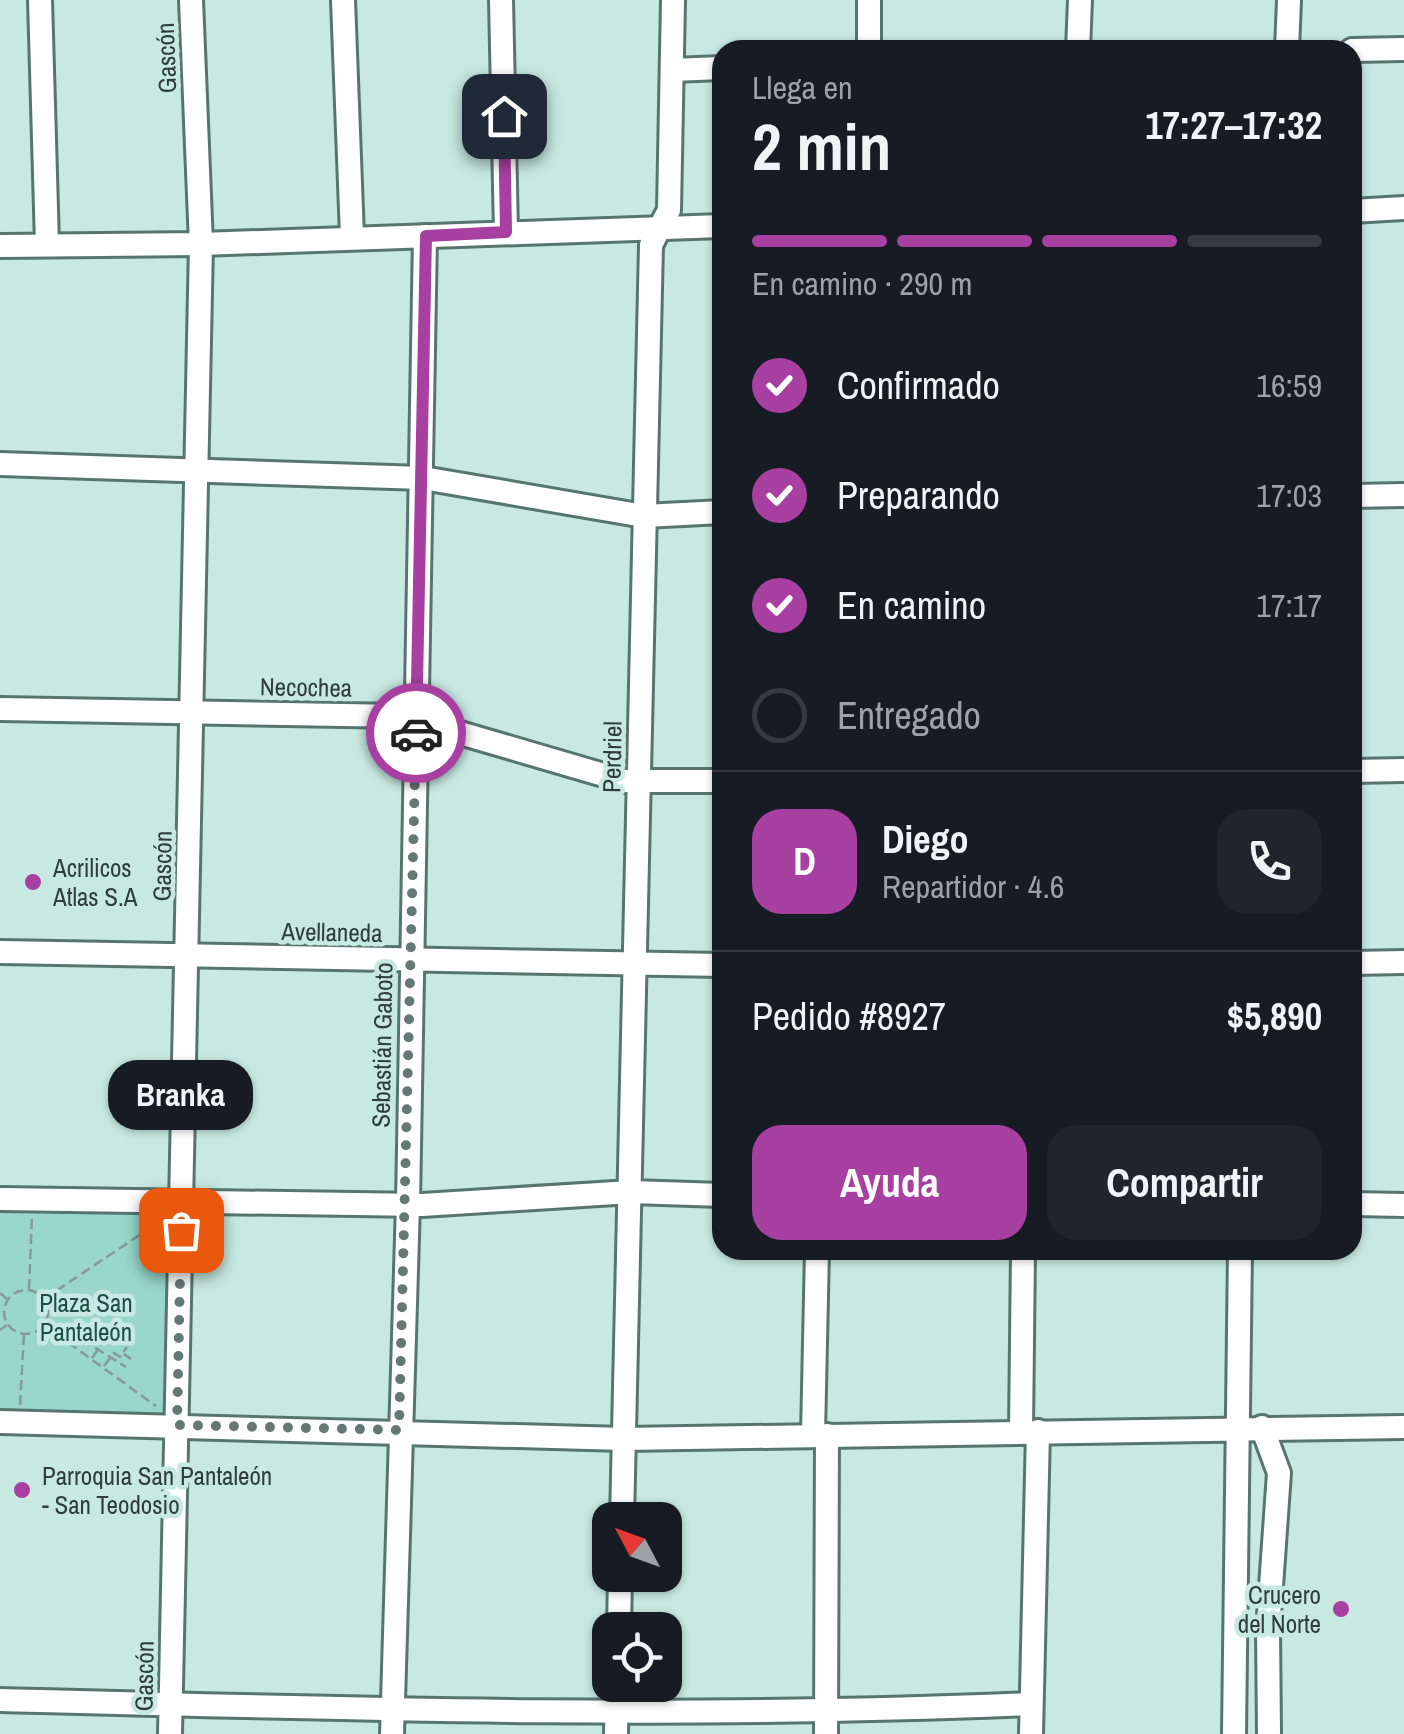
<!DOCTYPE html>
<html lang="es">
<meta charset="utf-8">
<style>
:root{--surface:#171b24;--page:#20242c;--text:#f1f3f6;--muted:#9ea1a6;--line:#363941;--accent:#a840a2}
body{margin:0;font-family:"Archivo Narrow",sans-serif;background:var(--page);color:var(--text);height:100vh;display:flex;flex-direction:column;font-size:38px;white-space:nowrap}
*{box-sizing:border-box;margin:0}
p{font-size:32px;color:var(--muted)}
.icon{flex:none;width:55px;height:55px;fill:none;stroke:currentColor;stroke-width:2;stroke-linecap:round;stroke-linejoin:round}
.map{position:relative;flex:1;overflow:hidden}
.sheet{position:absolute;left:712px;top:40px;width:650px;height:1220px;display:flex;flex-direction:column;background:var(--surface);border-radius:30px;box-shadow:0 2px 8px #0004}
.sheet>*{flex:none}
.needle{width:65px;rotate:311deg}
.tools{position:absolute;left:592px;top:1502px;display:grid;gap:20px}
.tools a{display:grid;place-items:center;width:90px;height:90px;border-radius:20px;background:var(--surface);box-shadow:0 2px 8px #0004;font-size:50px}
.pin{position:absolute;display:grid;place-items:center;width:85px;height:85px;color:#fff;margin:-42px;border-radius:20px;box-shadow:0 5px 15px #0006}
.courier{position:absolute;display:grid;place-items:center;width:100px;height:100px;margin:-50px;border:8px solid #a840a2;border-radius:50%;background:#fff;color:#222;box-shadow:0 2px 12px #0007}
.bubble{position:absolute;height:70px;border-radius:30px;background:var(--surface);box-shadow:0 2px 8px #0004;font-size:32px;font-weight:700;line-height:70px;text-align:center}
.headline em{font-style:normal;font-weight:700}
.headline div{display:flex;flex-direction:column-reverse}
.headline{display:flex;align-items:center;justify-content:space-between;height:170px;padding:0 40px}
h1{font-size:65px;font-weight:700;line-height:75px}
.bar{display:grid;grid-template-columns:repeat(4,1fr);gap:15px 10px;align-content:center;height:120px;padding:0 40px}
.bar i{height:12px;border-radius:8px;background:var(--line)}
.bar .current{background:var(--accent)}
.bar p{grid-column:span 4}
.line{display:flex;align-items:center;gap:25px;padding:0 40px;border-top:2px solid var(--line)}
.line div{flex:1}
.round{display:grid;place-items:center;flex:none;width:105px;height:105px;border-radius:30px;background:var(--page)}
ol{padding:0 40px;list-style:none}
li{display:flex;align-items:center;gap:30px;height:110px}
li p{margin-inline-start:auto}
li .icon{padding:10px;border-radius:50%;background:var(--accent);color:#fff;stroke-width:4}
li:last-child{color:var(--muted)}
li i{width:55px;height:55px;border:5px solid var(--line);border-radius:50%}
.cta{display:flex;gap:20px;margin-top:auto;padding:20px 40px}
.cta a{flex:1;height:115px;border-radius:30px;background:var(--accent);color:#fff;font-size:40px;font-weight:700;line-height:115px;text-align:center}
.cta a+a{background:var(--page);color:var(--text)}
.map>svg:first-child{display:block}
.green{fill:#98d7c9}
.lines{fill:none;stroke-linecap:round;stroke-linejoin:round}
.minor-casing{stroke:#57756f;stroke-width:28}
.path{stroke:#839c96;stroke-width:2.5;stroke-dasharray:10 5;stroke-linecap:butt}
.minor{stroke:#fff;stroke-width:22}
.done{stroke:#657974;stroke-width:10;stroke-dasharray:0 18}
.route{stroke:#a840a2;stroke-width:12}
.poi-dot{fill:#a840a2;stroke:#c7e9e1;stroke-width:4}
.labels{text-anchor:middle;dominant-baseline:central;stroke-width:9;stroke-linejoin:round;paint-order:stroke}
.street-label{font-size:25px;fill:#303d3a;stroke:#c7e9e1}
.poi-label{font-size:25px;fill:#303d3a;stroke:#c7e9e1;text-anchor:start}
.park-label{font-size:25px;fill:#1e4e46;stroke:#c7e9e1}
</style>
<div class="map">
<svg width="1404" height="1734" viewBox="0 0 1404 1734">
<rect width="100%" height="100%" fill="#c7e9e1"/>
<path class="green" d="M 0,1206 L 172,1214 L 168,1415 L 161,1420 L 0,1416 Z"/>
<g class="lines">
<defs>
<g id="minor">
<path d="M 40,0 L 47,244"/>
<path d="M 343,0 L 352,236"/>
<path d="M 501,0 L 506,232"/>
<path d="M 869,0 L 869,50"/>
<path d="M 1078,50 L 1080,0"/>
<path d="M 1287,50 L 1289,0"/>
<path d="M 1352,50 L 1404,49"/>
<path d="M 672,70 L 722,68"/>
<path d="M 1352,211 L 1404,208"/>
<path d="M 0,246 L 201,244 L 722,226"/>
<path d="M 0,464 L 423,478 L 644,516 L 722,512"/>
<path d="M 1352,496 L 1404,495"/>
<path d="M 0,709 L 402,716 L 624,781 L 722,781"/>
<path d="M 1352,771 L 1404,770"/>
<path d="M 0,952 L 722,965"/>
<path d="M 1352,963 L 1404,962"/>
<path d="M 0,1199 L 422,1205 L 631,1192 L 722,1195"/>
<path d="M 1352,1204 L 1404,1205"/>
<path d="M 0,1422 L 624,1439 L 1404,1427"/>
<path d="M 1262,1427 L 1279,1473 L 1268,1629 L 1269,1734"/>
<path d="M 1021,1431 L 1023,1250"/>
<path d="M 813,1435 L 817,1250"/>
<path d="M 622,1520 L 651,245 L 669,210 L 673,0"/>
<path d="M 619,1630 L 620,1575"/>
<path d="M 0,1700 C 344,1709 687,1719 1031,1704"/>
<path d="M 170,1734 L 201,244 L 191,0"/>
<path d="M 392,1734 L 408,1204 L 425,236"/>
<path d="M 616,1734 L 617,1685"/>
<path d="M 826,1734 L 827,1435"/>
<path d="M 1031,1734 L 1038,1431"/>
<path d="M 1234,1734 L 1240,1250"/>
</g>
</defs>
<use href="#minor" class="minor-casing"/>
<g class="path">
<path d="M 29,1289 L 32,1217"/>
<circle cx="26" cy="1312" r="22"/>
<path d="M 0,1293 L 7,1299"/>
<path d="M 44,1299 L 159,1222"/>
<path d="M 44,1325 L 156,1406"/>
<path d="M 84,1329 L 89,1333 L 83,1340 L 126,1367"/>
<path d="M 0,1330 L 7,1325"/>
<path d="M 124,1354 L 131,1359"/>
<path d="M 92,1358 L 105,1339"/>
<path d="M 104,1366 L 114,1353 L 120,1357 L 127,1347"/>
<path d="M 20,1405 L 24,1334"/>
</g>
<use href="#minor" class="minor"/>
</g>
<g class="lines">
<path class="done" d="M 181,1230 L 177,1425 L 399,1430 L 416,733"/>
<path class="route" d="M 416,733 L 426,236 L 506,232 L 504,116"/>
</g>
<g class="poi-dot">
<circle cx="33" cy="882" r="10"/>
<circle cx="22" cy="1490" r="10"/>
<circle cx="1341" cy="1609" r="10"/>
</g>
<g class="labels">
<g class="street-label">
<text transform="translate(166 58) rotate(-92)">Gascón</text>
<text transform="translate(306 687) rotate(1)">Necochea</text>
<text transform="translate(612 757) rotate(-89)">Perdriel</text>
<text transform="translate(162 866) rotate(-89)">Gascón</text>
<text transform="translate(332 932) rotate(1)">Avellaneda</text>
<text transform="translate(382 1045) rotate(-89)">Sebastián Gaboto</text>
<text transform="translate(144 1676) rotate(-89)">Gascón</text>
</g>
<g class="poi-label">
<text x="53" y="868">Acrilicos<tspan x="53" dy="29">Atlas S.A</tspan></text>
<text x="42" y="1476">Parroquia San Pantaleón<tspan x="42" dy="29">- San Teodosio</tspan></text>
<text x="1321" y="1595" text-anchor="end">Crucero<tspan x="1321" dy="29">del Norte</tspan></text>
</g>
<g class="park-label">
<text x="86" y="1303">Plaza San<tspan x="86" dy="29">Pantaleón</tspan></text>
</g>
</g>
</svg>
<div class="tools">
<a><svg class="needle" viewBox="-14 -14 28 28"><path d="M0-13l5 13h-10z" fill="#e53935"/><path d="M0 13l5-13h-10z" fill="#9ea1a6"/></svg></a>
<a><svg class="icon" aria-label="locate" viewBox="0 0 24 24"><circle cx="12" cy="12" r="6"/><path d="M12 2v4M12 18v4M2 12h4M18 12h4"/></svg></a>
</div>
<div class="pin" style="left:181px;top:1230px;background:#ea580c"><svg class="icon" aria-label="bag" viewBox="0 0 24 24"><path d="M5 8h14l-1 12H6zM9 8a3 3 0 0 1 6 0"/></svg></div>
<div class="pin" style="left:504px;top:116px;background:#1f2937"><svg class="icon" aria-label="home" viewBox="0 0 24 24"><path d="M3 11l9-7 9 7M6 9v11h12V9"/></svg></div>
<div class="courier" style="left:416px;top:733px"><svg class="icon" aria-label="car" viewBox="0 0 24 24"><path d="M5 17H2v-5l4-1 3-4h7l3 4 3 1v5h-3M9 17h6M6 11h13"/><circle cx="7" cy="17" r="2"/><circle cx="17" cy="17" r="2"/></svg></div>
<div class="bubble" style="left:108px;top:1060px;width:145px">Branka</div>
<section class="sheet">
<div class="headline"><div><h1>2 min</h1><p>Llega en</p></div><em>17:27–17:32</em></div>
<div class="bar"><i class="current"></i><i class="current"></i><i class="current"></i><i></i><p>En camino · 290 m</p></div>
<ol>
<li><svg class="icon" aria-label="check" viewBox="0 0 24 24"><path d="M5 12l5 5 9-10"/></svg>Confirmado<p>16:59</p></li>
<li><svg class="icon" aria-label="check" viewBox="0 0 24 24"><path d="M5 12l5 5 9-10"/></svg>Preparando<p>17:03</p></li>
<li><svg class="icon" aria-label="check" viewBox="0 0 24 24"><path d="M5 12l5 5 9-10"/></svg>En camino<p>17:17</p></li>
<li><i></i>Entregado</li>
</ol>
<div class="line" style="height:180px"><b class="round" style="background:var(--accent);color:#fff">D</b><div><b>Diego</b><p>Repartidor · 4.6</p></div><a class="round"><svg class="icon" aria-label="phone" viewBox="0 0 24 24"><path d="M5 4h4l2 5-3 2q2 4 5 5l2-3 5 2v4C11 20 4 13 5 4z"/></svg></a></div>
<div class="line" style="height:130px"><div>Pedido #8927</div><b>$5,890</b></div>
<div class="cta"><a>Ayuda</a><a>Compartir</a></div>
</section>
</div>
